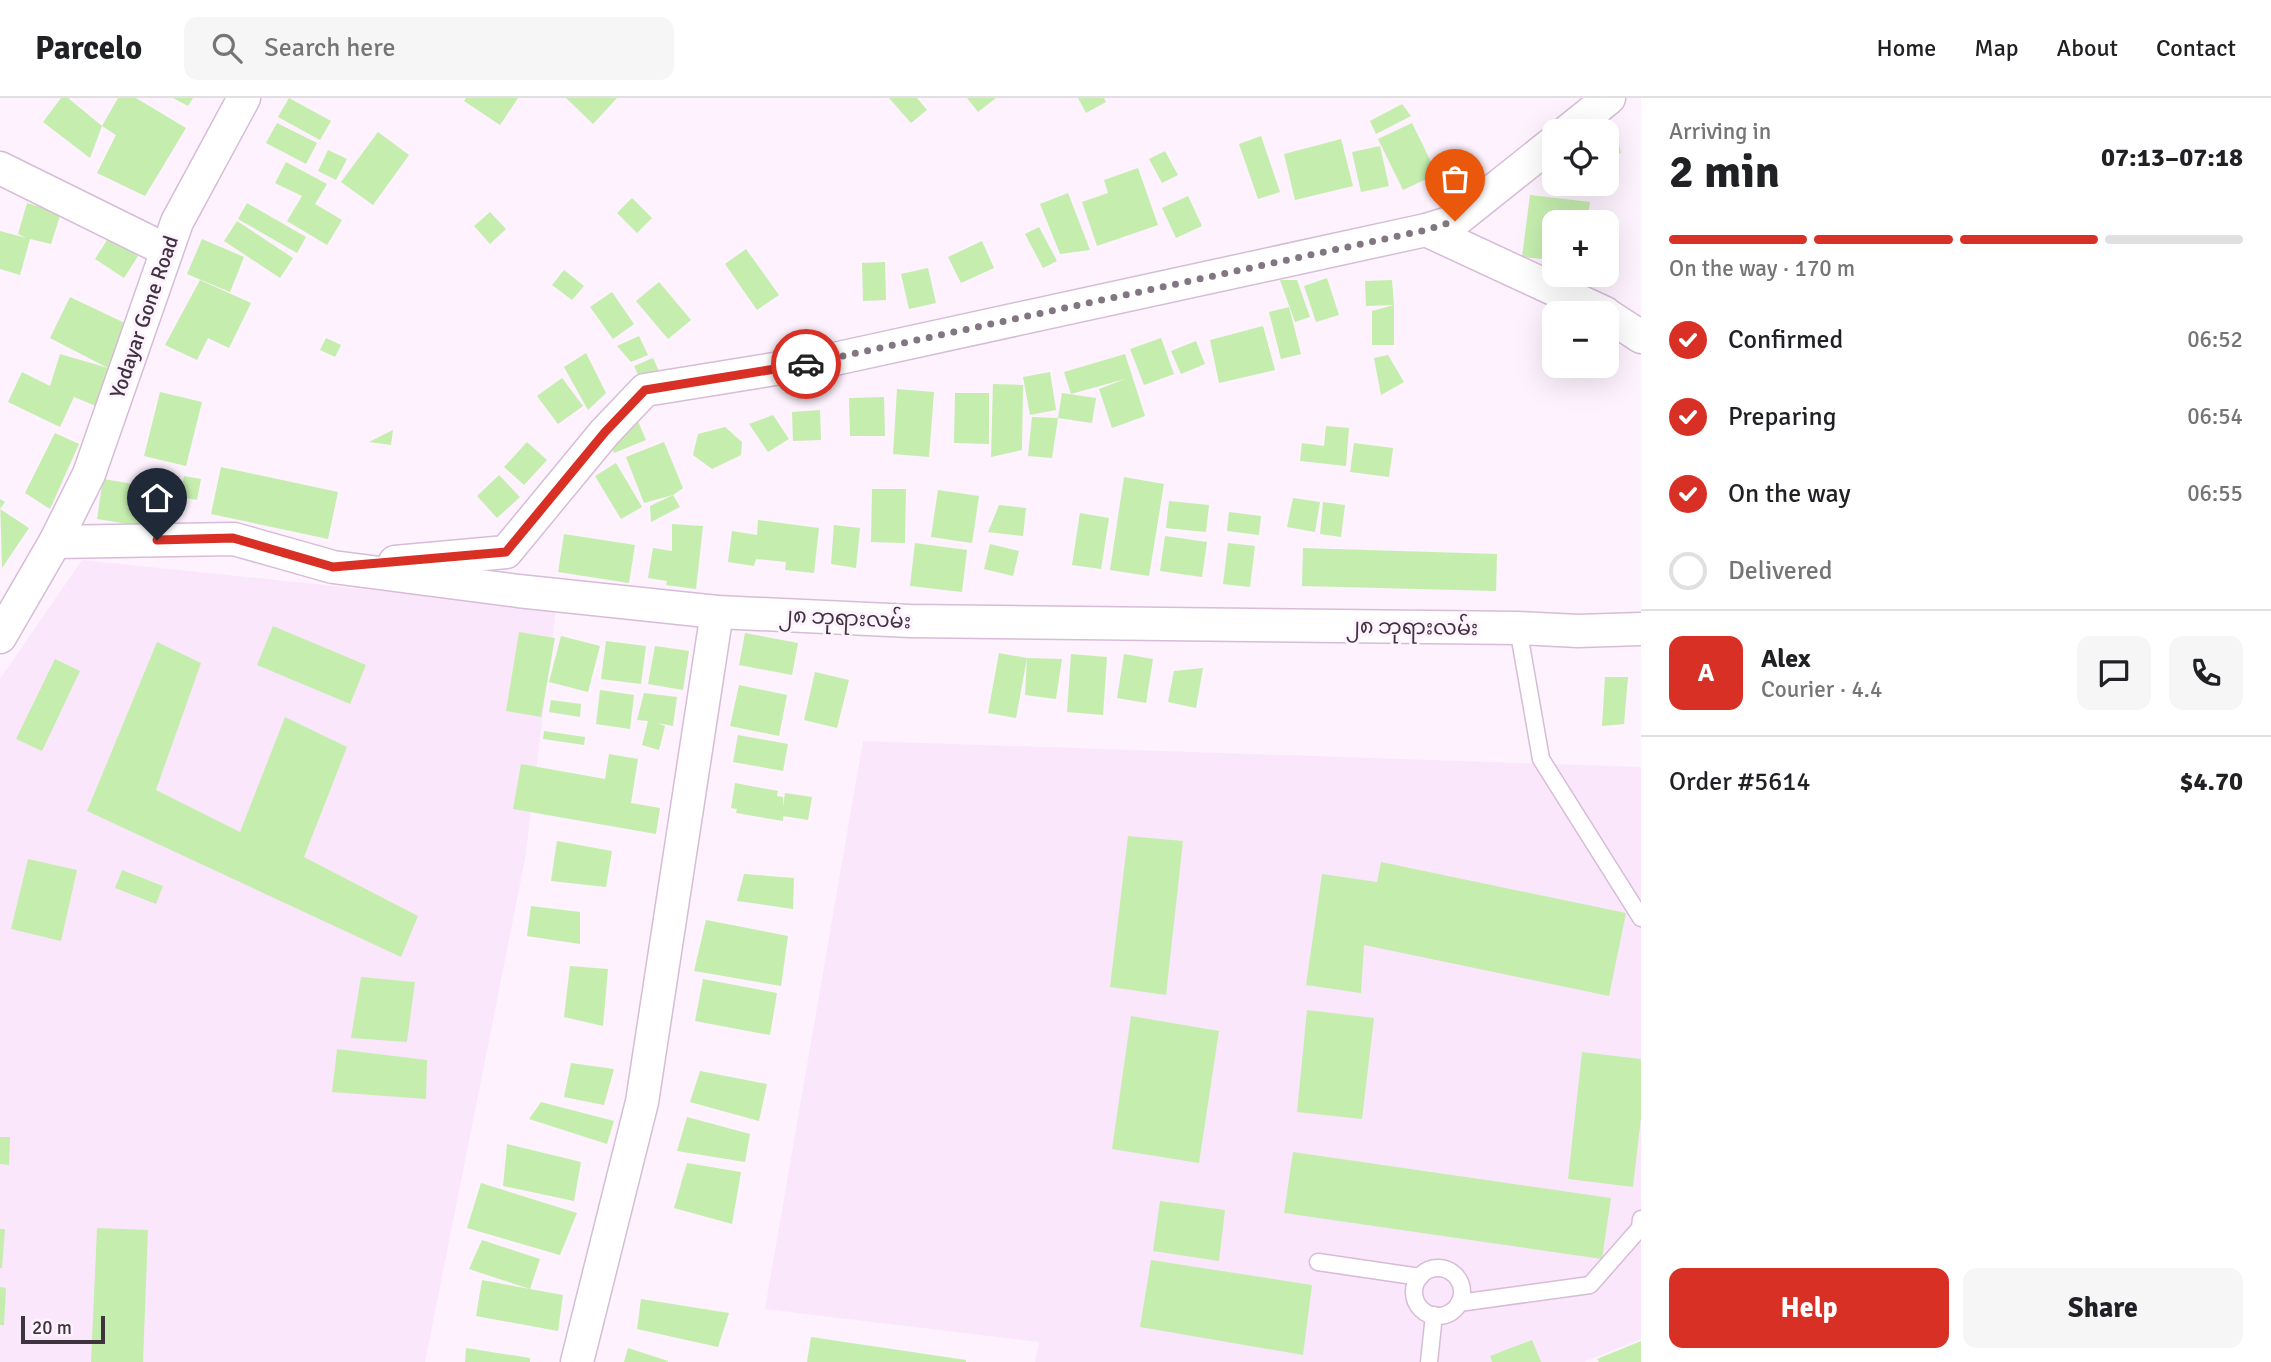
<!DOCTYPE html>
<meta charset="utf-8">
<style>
:root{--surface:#fff;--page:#f6f6f6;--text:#202124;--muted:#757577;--line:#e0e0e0;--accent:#d93025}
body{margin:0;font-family:Signika,"Noto Sans Myanmar",sans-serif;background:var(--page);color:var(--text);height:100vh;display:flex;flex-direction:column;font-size:26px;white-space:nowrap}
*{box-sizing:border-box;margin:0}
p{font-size:23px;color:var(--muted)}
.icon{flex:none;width:38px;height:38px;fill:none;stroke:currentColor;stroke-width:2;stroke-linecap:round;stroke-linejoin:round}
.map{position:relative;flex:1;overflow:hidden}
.panel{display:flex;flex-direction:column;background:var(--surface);width:630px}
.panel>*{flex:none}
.tools{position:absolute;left:1542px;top:21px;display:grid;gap:14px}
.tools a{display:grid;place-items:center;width:77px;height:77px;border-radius:14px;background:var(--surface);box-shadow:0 7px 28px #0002;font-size:35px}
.scale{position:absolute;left:21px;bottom:18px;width:84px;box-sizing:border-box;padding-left:7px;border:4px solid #3e333e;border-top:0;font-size:19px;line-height:24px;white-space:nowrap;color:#3e333e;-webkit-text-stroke:5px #fdf2fd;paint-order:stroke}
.pin{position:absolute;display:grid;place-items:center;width:60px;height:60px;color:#fff;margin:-72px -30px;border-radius:50% 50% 50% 0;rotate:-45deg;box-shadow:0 0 7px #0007}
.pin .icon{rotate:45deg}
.courier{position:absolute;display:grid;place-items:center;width:70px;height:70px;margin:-35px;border:5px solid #d93025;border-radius:50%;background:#fff;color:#222;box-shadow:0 2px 9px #0007}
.overview em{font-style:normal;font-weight:800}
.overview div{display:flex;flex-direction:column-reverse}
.overview{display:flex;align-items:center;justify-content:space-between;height:119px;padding:0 28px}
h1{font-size:46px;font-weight:800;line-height:52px}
.bar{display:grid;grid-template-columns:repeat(4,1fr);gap:10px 7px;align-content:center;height:84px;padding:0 28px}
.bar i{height:9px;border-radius:5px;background:var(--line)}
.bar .current{background:var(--accent)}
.bar p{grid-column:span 4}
.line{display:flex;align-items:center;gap:18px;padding:0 28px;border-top:2px solid var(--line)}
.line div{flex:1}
.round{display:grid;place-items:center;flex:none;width:74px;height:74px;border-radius:14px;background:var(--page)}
ol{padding:0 28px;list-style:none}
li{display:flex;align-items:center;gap:21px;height:77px}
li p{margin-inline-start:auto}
li .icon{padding:7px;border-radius:50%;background:var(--accent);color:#fff;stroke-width:4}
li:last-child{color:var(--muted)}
li i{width:38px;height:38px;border:4px solid var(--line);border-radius:50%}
.button{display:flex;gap:14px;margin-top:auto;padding:14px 28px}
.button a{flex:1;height:80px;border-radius:14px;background:var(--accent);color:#fff;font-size:28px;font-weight:800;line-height:80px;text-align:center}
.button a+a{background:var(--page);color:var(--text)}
header{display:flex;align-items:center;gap:42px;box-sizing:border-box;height:98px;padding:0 35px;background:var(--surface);border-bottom:2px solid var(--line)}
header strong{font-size:33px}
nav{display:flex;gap:38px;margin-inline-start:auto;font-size:24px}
.search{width:490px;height:63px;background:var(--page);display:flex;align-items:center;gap:18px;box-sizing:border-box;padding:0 24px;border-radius:14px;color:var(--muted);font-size:26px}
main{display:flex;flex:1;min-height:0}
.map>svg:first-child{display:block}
.built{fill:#fbe7fb}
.building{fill:#c5eeae}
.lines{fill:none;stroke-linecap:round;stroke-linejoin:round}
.service-casing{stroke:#d7bcd7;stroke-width:19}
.minor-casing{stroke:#d7bcd7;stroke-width:35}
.service{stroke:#fff;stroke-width:16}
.minor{stroke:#fff;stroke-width:32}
.done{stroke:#817681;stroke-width:7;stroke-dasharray:0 12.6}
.route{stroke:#d93025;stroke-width:9}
.labels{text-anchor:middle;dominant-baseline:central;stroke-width:6;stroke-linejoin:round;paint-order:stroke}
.street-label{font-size:21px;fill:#3e333e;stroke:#fdf2fd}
</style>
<header>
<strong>Parcelo</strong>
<div class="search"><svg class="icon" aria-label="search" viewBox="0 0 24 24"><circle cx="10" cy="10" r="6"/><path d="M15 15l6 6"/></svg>Search here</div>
<nav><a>Home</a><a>Map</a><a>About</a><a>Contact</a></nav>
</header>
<main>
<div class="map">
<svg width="1641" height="1264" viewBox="0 0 1641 1264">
<rect width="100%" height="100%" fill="#fdf2fd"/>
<g class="built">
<path d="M 82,462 L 556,511 L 525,761 L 425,1264 L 0,1264 L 0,581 Z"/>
<path d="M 863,643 L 1641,669 L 1641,1241 L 1584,1264 L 1035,1264 L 1039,1244 L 765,1211 Z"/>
</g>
<g class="building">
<path d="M 61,0 L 68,0 L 102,28 L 90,60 L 43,24 Z"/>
<path d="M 118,0 L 136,0 L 186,30 L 145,98 L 97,75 L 116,37 L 102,28 Z"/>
<path d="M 173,0 L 193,0 L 188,8 Z"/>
<path d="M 289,0 L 331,23 L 320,42 L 278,19 Z"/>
<path d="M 466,0 L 518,0 L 500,27 L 464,3 Z"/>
<path d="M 566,0 L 617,0 L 593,26 Z"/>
<path d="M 889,0 L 917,0 L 927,12 L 911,25 Z"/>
<path d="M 967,0 L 996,0 L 978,14 Z"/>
<path d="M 1078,0 L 1104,0 L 1106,4 L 1086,15 Z"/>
<path d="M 1402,6 L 1411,18 L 1376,36 L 1370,23 Z"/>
<path d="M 1602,21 L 1616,32 L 1621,55 L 1606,61 L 1606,33 L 1584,33 Z"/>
<path d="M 277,25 L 317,45 L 306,66 L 266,45 Z"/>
<path d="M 1412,25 L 1437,76 L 1403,92 L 1378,41 Z"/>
<path d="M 378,34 L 409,57 L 373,107 L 341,84 Z"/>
<path d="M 1261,38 L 1280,94 L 1258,101 L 1239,46 Z"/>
<path d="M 1341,41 L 1353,88 L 1295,102 L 1284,56 Z"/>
<path d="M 1380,48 L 1389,88 L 1361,94 L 1352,54 Z"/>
<path d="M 328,52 L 347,61 L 336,82 L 318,73 Z"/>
<path d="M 1165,53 L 1178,77 L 1162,85 L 1149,61 Z"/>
<path d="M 286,64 L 327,86 L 315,106 L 342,122 L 327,147 L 287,123 L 302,98 L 275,85 Z"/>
<path d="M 1138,70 L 1158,127 L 1097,148 L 1082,104 L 1108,95 L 1104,82 Z"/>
<path d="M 1068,95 L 1090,152 L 1060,156 L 1040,106 Z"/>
<path d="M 1530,97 L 1590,104 L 1587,124 L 1554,124 L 1554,162 L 1522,159 Z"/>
<path d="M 1188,98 L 1202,128 L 1176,140 L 1162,110 Z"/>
<path d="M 632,100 L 652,120 L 637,135 L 617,115 Z"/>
<path d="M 27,105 L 61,115 L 51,146 L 30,141 L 20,177 L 0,171 L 0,133 L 26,140 L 18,136 Z"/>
<path d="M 247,105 L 306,139 L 297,155 L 238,121 Z"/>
<path d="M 490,114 L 506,131 L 490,146 L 474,128 Z"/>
<path d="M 237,123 L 293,160 L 280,180 L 224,143 Z"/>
<path d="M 1039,129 L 1057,163 L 1043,170 L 1025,136 Z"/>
<path d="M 109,139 L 138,158 L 124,180 L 95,161 Z"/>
<path d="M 202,141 L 244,159 L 230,194 L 187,176 Z"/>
<path d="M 982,143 L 994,170 L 961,185 L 948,159 Z"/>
<path d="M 746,151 L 779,197 L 757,212 L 725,166 Z"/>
<path d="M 885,164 L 886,202 L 863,203 L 862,165 Z"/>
<path d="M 928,170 L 936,205 L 909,211 L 901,176 Z"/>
<path d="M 564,172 L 584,188 L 572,202 L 552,187 Z"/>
<path d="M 1327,180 L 1339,217 L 1316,224 L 1304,188 Z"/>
<path d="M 200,182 L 251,205 L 229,250 L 208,240 L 197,262 L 165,247 Z"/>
<path d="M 1280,182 L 1297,182 L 1310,219 L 1295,224 Z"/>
<path d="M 1392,182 L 1394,207 L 1366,208 L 1365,183 Z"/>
<path d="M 659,184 L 691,222 L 668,241 L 636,203 Z"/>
<path d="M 612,194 L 634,226 L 613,241 L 590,209 Z"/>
<path d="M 70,199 L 131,228 L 108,270 L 50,240 Z"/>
<path d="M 1394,207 L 1394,247 L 1372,247 L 1372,213 Z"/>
<path d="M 1289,209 L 1301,256 L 1281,261 L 1269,214 Z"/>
<path d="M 1263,228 L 1275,272 L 1219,285 L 1210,242 Z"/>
<path d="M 639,238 L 648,257 L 631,264 L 617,248 Z"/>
<path d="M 326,240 L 341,247 L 335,259 L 320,252 Z"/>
<path d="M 1161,240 L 1174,276 L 1144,287 L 1130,251 Z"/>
<path d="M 1196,243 L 1205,266 L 1181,276 L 1171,253 Z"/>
<path d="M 586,255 L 606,295 L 588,312 L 564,269 Z"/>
<path d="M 60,256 L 108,270 L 96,308 L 74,299 L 60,329 L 8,304 L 22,274 L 50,288 Z"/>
<path d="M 1125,256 L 1145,318 L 1112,330 L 1099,291 L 1125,281 L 1071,296 L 1064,274 Z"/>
<path d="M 1388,257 L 1404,284 L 1381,297 L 1374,260 Z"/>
<path d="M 653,260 L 664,284 L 645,292 L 634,268 Z"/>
<path d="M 1050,274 L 1056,312 L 1030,317 L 1023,279 Z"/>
<path d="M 562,280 L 583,308 L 558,326 L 537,298 Z"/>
<path d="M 993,286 L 1023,287 L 1022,352 L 991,359 Z"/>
<path d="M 897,291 L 934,294 L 929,359 L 893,356 Z"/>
<path d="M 160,294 L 202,304 L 186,368 L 144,358 Z"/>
<path d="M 955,295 L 989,295 L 989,346 L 954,345 Z"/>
<path d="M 1062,295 L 1096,300 L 1092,325 L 1058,320 Z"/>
<path d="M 884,299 L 885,338 L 850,338 L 849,300 Z"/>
<path d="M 820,312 L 821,342 L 793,343 L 792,314 Z"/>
<path d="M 773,317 L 789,341 L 768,354 L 749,326 Z"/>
<path d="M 1032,319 L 1058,320 L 1052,360 L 1028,358 Z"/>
<path d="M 637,321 L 646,342 L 614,355 L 605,334 Z"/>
<path d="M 1326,328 L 1349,330 L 1346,368 L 1300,363 L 1302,345 L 1324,348 Z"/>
<path d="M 725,329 L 742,344 L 741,357 L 712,371 L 693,357 L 698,336 Z"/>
<path d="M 393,332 L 391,347 L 369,344 Z"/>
<path d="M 55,335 L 79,346 L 50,411 L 25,395 Z"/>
<path d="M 527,344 L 547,362 L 524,387 L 504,369 Z"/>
<path d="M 664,344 L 683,390 L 673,397 L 680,409 L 651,424 L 650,408 L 673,397 L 644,405 L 626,359 Z"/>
<path d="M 1354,345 L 1393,350 L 1389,379 L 1350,374 Z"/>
<path d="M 616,365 L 642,409 L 621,421 L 595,378 Z"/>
<path d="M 221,369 L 338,394 L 328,441 L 211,416 Z"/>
<path d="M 499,377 L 520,399 L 497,420 L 477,398 Z"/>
<path d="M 184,378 L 201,381 L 197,402 L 180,399 Z"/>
<path d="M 1124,379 L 1164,386 L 1149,478 L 1110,472 Z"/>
<path d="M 103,381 L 152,389 L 146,429 L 97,421 Z"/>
<path d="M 872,391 L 906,391 L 905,445 L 871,444 Z"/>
<path d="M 938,392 L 979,398 L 972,445 L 931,439 Z"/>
<path d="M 1293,400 L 1320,404 L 1315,434 L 1287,429 Z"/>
<path d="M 0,401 L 5,404 L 0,411 L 29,430 L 2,470 Z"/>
<path d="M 1169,403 L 1209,407 L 1206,434 L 1166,430 Z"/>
<path d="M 1323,404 L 1345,407 L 1341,439 L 1320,436 Z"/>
<path d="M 999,407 L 1026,410 L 1023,438 L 988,434 Z"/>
<path d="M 1229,414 L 1261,418 L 1259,437 L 1227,433 Z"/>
<path d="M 1080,415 L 1109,420 L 1101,471 L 1072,467 Z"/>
<path d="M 758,422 L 819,430 L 814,475 L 785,472 L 786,464 L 756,461 L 754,468 L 728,464 L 732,433 L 757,437 Z"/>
<path d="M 672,426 L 703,428 L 696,491 L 666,487 L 667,483 L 648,480 L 653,450 L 672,453 Z"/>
<path d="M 834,427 L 860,430 L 856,470 L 831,466 Z"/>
<path d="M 564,436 L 635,447 L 629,485 L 558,474 Z"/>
<path d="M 1165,438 L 1207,444 L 1202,479 L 1160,473 Z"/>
<path d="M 915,445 L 967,452 L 962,494 L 910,488 Z"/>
<path d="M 1228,445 L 1255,448 L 1250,489 L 1223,486 Z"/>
<path d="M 990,446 L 1019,453 L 1013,478 L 984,471 Z"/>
<path d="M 1303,450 L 1497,456 L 1496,493 L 1302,488 Z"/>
<path d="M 273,528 L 366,567 L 350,606 L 257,567 Z"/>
<path d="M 519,534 L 555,540 L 541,619 L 506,613 Z"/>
<path d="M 745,535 L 798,545 L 792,577 L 739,567 Z"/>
<path d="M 561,538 L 600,548 L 588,594 L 549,584 Z"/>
<path d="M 606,543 L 646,548 L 641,586 L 601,581 Z"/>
<path d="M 157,544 L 201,565 L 156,692 L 240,734 L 285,619 L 347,649 L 304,759 L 418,818 L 401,859 L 87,713 Z"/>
<path d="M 655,548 L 689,553 L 683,592 L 648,586 Z"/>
<path d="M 999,555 L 1027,560 L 1062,561 L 1056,601 L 1025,597 L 1027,560 L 1016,620 L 988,615 Z"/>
<path d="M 1071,556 L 1107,559 L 1103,617 L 1067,614 Z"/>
<path d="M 1124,556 L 1153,561 L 1146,605 L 1117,600 Z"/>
<path d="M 55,561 L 80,573 L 42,653 L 16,641 Z"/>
<path d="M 1203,570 L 1196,610 L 1168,604 L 1174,573 Z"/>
<path d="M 815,574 L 849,582 L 837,630 L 804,622 Z"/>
<path d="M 1605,579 L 1628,579 L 1624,626 L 1602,628 Z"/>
<path d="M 739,587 L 787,597 L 779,638 L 730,628 Z"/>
<path d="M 600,592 L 634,597 L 630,631 L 596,626 Z"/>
<path d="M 644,595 L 677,599 L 673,628 L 657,625 L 665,628 L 659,652 L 642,647 L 648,623 L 637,622 Z"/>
<path d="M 551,602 L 581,606 L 580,619 L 549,614 Z"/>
<path d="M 544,633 L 585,639 L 584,647 L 543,641 Z"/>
<path d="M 738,637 L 788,646 L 783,673 L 733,664 Z"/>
<path d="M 609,656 L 638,661 L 631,705 L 660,710 L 656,736 L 513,711 L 521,666 L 605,681 Z"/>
<path d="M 735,685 L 778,693 L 777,698 L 783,699 L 783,709 L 785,695 L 812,699 L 808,722 L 783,718 L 783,723 L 736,715 L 737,711 L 731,710 Z"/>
<path d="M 1128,738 L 1183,743 L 1166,897 L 1110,889 Z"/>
<path d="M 557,743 L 612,753 L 606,789 L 551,783 Z"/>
<path d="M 28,761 L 77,772 L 61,843 L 11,831 Z"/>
<path d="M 1381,764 L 1626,815 L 1609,898 L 1364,847 L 1361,895 L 1306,887 L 1322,776 L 1377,784 Z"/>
<path d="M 122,772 L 163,788 L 156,806 L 115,790 Z"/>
<path d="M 744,776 L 794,780 L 793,811 L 737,803 Z"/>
<path d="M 531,808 L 580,814 L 580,846 L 527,838 Z"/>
<path d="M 706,822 L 788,838 L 781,888 L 694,873 Z"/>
<path d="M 570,868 L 608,871 L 603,928 L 564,919 Z"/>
<path d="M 361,879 L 415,884 L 407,944 L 351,940 Z"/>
<path d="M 703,881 L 777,895 L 770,937 L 695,923 Z"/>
<path d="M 1307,912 L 1374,920 L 1362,1021 L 1297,1014 Z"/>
<path d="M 1131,918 L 1219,933 L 1199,1065 L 1112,1051 Z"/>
<path d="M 337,951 L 427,962 L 426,1001 L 332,994 Z"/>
<path d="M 1582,954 L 1641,961 L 1641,1020 L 1633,1089 L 1568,1081 Z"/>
<path d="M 571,965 L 614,971 L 604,1007 L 564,999 Z"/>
<path d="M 700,973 L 767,986 L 759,1023 L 690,1004 Z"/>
<path d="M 541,1004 L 614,1023 L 607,1046 L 529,1021 Z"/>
<path d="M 687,1019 L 750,1036 L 745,1064 L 677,1053 Z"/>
<path d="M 0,1039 L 10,1039 L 9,1067 L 0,1066 Z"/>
<path d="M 507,1046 L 581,1064 L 574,1103 L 503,1088 Z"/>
<path d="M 1293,1054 L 1611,1100 L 1602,1161 L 1284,1115 Z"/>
<path d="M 687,1065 L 741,1074 L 732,1126 L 674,1110 Z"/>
<path d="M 481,1085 L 577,1115 L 560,1157 L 467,1130 Z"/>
<path d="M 1160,1103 L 1225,1112 L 1219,1163 L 1153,1153 Z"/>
<path d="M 97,1130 L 148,1132 L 143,1264 L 91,1264 Z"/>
<path d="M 0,1131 L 5,1131 L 2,1170 L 0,1170 Z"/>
<path d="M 482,1142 L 540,1161 L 530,1191 L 563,1197 L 558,1233 L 476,1218 L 482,1182 L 530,1191 L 469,1171 Z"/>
<path d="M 1151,1162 L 1312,1187 L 1303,1257 L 1140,1229 Z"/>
<path d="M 0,1189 L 6,1190 L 4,1227 L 0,1227 Z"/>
<path d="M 641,1201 L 729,1215 L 718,1249 L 637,1231 Z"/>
<path d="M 811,1239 L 966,1262 L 966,1264 L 807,1264 Z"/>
<path d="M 1532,1242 L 1541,1264 L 1492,1264 L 1490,1258 Z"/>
<path d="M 1641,1243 L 1641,1264 L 1599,1264 L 1597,1261 Z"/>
<path d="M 466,1250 L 530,1260 L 530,1264 L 465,1264 Z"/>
<path d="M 628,1250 L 668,1263 L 668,1264 L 624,1264 Z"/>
</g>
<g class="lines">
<defs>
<g id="service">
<path d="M 1518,530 L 1541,661 L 1641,820"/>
<path d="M 1318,1164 L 1420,1179"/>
<circle cx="1438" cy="1194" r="24"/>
<path d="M 1459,1205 L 1590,1187 L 1640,1130 L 1641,1121"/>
<path d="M 1429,1264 L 1434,1217"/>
</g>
<g id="minor">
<path d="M 1568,33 L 1609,0"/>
<path d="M 0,70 L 166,152"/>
<path d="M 1426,132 L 1605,215"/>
<path d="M 1606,216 L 1641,239"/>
<path d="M 55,444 L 234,441 L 333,469 L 518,493 L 717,514 L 910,523 L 1518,530 L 1578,533 L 1641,531"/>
<path d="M 395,464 L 506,454 L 605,334 L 645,292 L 830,262 L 1426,132 L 1455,123 L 1554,44"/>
<path d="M 0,539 L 55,444 L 89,376 L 177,124 L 244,0"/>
<path d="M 577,1264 L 642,1004 L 717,514"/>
</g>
</defs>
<use href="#service" class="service-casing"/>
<use href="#minor" class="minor-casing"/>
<use href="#service" class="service"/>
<use href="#minor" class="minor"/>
</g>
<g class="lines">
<path class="done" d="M 806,266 L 1426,132 L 1455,123"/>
<path class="route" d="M 157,442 L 233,440 L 333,469 L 506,454 L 605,334 L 645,292 L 806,266"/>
</g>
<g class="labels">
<g class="street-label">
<text transform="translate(144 219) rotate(-71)">Yodayar Gone Road</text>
<text transform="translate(845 520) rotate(3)">၂၈ ဘုရားလမ်း</text>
<text transform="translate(1412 529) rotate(1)">၂၈ ဘုရားလမ်း</text>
</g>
</g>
</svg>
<div class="tools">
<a><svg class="icon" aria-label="locate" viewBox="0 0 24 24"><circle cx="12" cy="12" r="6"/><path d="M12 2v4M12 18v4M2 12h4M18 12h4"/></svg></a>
<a>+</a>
<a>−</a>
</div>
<div class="scale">20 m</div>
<div class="pin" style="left:1455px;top:123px;background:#ea580c"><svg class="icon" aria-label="bag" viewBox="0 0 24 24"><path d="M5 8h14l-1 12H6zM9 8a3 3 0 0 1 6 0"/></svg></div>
<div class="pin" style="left:157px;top:442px;background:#1f2937"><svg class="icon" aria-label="home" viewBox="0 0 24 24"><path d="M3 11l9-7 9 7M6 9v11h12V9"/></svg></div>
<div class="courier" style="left:806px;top:266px"><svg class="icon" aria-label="car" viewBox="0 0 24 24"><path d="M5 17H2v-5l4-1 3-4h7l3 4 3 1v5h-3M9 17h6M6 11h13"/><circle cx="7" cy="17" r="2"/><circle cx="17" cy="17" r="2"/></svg></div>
</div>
<section class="panel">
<div class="overview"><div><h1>2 min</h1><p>Arriving in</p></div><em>07:13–07:18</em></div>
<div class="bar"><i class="current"></i><i class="current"></i><i class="current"></i><i></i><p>On the way · 170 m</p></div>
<ol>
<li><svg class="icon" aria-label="check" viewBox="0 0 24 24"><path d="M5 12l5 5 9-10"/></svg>Confirmed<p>06:52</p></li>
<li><svg class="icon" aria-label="check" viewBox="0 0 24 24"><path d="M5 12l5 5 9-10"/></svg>Preparing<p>06:54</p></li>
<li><svg class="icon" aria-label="check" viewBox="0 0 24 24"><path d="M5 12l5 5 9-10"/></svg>On the way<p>06:55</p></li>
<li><i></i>Delivered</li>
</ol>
<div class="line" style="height:126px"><b class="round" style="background:var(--accent);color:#fff">A</b><div><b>Alex</b><p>Courier · 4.4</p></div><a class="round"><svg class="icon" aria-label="chat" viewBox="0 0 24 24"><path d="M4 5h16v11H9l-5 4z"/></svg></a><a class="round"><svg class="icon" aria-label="phone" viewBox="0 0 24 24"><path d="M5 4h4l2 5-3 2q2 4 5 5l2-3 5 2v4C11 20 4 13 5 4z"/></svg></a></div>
<div class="line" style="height:91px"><div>Order #5614</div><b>$4.70</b></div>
<div class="button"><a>Help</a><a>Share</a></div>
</section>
</main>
